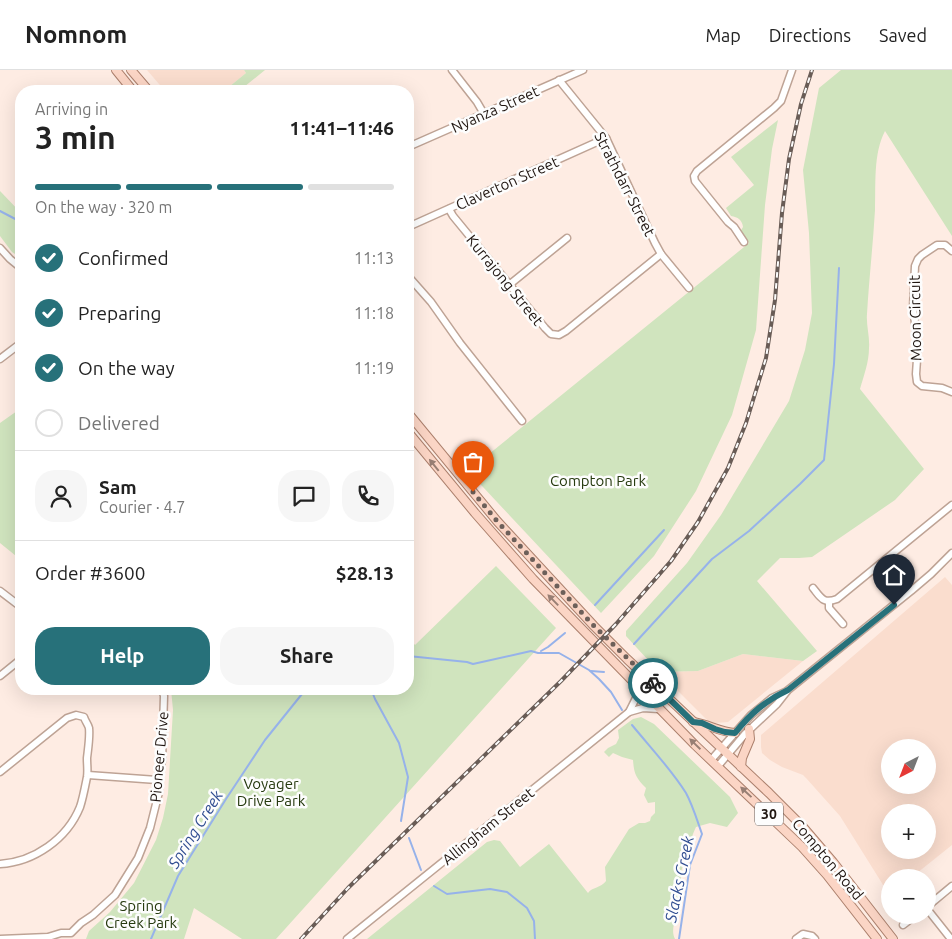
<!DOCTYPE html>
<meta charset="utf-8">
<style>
:root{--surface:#fff;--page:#f6f6f6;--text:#222;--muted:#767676;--line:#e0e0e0;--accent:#27717a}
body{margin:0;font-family:Ubuntu,sans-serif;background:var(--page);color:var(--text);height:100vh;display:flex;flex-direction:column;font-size:19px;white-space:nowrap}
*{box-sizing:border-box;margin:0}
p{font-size:16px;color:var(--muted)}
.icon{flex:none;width:28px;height:28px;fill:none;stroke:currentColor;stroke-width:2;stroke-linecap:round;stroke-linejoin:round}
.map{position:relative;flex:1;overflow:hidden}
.sheet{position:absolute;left:15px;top:15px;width:399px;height:610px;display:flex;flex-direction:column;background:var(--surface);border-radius:20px;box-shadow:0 5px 20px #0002}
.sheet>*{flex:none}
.needle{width:32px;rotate:222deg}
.controls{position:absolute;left:881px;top:669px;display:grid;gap:10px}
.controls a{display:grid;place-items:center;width:55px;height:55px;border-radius:50%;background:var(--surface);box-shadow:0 5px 20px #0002;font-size:25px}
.pin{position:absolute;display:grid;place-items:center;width:42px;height:42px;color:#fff;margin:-51px -21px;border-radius:50% 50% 50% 0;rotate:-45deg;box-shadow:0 0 5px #0007}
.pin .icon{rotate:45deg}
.courier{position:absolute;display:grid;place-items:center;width:50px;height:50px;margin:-25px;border:4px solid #27717a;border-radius:50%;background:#fff;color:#222;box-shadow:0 1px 6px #0007}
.headline em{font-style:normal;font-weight:700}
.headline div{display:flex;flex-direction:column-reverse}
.headline{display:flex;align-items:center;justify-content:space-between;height:85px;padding:0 20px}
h1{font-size:32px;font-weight:700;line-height:38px}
.bar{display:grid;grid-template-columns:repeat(4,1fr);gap:8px 5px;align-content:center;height:60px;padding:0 20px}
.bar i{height:6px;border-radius:4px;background:var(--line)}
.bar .active{background:var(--accent)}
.bar p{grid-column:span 4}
.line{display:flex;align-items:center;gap:12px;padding:0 20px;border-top:1px solid var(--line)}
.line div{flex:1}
.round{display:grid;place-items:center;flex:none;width:52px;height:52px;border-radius:20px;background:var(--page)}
ol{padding:0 20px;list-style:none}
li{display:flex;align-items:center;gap:15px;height:55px}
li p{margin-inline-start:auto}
li .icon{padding:5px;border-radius:50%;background:var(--accent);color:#fff;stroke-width:4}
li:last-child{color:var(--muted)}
li i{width:28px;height:28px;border:2px solid var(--line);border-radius:50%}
.primary-button{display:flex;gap:10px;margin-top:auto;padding:10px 20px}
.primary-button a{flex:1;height:58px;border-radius:20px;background:var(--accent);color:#fff;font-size:20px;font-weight:700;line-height:58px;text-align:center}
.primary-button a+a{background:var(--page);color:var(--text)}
header{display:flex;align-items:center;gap:30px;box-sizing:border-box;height:70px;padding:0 25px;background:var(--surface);border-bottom:1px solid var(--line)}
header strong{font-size:24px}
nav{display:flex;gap:28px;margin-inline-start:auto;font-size:18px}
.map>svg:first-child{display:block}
.built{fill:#faddce;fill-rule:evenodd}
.green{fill:#d0e4be}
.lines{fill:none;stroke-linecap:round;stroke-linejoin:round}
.stream{stroke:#96b2ea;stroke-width:2}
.minor-casing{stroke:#bea395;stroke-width:9}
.major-casing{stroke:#ac806d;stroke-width:10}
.minor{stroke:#fff;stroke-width:6}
.major{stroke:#fbd5c5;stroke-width:8}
.rail-casing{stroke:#695c56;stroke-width:4}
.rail{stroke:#fdfdfd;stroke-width:2;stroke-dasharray:5.5;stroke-linecap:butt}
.oneway{fill:#987f74}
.done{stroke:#6d605a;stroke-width:5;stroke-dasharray:0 9}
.route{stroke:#27717a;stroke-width:6}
.labels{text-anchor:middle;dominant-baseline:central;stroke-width:5;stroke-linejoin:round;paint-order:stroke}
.shield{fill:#fdfdfd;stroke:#625b57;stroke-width:1}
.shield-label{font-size:14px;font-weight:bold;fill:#1f1510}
.street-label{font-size:15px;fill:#1f1510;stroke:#fdfdfd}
.park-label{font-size:15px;fill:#263a0f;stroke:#fdfdfd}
.water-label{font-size:16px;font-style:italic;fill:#304d91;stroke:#fdfdfd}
</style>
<header>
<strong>Nomnom</strong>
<nav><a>Map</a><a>Directions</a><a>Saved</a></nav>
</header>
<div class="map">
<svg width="952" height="869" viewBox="0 0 952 869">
<rect width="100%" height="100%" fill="#feece3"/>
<g class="built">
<path d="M 147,0 L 244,0 L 246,3 L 224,21 L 165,21 Z"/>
<path d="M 945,507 L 952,515 L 952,775 L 912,807 L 890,808 L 890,826 L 840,746 L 806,708 L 803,705 L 782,697 L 770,690 L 762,683 L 761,677 L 761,665 ZM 890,678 L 928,678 L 928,715 L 890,715 ZM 890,742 L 928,742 L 928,780 L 890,780 Z"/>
<path d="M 743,584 L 803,591 L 728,652 L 715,653 L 707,650 L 659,602 L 698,601 Z"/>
</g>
<g class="green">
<path d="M 244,0 L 265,0 L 239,21 L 224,21 L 246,3 Z"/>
<path d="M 841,0 L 952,0 L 952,166 L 885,61 C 873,84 876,115 875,140 C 873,175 869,209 867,244 C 866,255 870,267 869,278 C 869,292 864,305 860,319 L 924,399 L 895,430 L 812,487 L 799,488 L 780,488 L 757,511 L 817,581 L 803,591 L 743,584 L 698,601 L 659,602 L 626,566 L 626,561 L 687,493 L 721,445 L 789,331 L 805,280 L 812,243 L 809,163 L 803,100 L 819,18 Z"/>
<path d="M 778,50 L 772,79 L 765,135 L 756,260 L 732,345 L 696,421 L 654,486 L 601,543 L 468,401 L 749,173 L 740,162 L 743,157 C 742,150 738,147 731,146 L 726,138 L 754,115 L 731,87 Z"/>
<path d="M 0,121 L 21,143 L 21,188 L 12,182 L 0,166 Z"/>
<path d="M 17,341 L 21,346 L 21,490 L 0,473 L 0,353 Z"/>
<path d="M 496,496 L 556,558 L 276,869 L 242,869 L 194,838 L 184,869 L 86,869 L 89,861 L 110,842 L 134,813 L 156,770 L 163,748 L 168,724 L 173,640 L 171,619 L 408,619 L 408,567 L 415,575 Z"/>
<path d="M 641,647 L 654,654 L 730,727 L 738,743 L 727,757 L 710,753 L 696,757 C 691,767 690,776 686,786 C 685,792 681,798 681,805 C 680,814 683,823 681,832 C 679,843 669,858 675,869 L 367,869 L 487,772 L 494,770 L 500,771 L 520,797 L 549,774 L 588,823 C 592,817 601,818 606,811 L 605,797 L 629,759 L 639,753 L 645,753 L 650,751 L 651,747 L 655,743 L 655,732 L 648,733 L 644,725 L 646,718 C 636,708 634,704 633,690 L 622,687 L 613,683 L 609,687 L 604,682 L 608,678 L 616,674 L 619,668 L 618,660 L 633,649 Z"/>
</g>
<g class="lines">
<g class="stream">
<path d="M 0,141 L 21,152"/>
<path d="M 595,535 L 664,460"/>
<path d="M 634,574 L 712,489 L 749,461 L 800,414 L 824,390 L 834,294 L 839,198"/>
<path d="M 541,581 L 548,577 L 565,563"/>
<path d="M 408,586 L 467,592 L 473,594 L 531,581 L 538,583 L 559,583 L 589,600 L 599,609 L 611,622 L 622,640"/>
<path d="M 591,601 L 604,602"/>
<path d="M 371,619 L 375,629 L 399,673 L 408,707 L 401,751"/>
<path d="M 632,655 C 650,677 671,699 686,723 C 693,736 697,750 702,764 L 690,795 L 679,869"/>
<path d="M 409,768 L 421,800"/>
<path d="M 434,816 L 447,824 L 490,819 L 507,822 L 527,838 L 534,851 L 535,869"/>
<path d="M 151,869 L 178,806 L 226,729 L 265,670 L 306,619"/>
</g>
<defs>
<g id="minor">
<path d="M 452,0 L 477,32 L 484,44"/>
<path d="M 559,10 L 606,68 L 655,173 L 661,184 L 689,218"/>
<path d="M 408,77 L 583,0"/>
<path d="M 449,139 L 453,146 L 545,258 L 551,264 L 559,265 L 566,261 L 661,184"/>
<path d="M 408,157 L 606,68"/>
<path d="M 744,172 L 734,157 L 728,152 L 695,111 L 694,106 L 697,101 L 774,38 L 781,31 L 792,0"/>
<path d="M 0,178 L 10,189 L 21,198"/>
<path d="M 952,181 L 945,175 L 937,175 L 922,185 L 918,189 L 915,196 L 913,238 L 918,275 L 916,304 L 917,312 L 922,316 L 942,318 L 952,322"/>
<path d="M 408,206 L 431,232 L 460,273 L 522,351"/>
<path d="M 509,215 L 567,168"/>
<path d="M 0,289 L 21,273"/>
<path d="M 813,518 C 821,528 823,534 837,529 L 952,435"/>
<path d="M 0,521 L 21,537"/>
<path d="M 829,532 L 829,538 L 843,554"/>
<path d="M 0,606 L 21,589"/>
<path d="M 629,642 L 636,628 L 639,617"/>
<path d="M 711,690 L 751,645 L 772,628 L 787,621"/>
<path d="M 718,696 L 745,664 L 777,634 L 788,620 L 911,521 L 931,504 L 952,483"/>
<path d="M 0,702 L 67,648 L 76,645 L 84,647 C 85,651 88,654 89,658 C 90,667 88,679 87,688 C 87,695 88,701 87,707 C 85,717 83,728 80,737 C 67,769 34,792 0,794"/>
<path d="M 88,705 L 157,710"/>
<path d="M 928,836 L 952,816"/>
<path d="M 928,840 L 951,869"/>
<path d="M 903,855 L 916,845"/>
<path d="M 0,869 L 48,867 L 61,863 L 71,863 L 81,853 L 93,845 L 115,825 L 138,788 L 150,758 L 159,722 L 157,710 L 162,691 L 164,626 L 162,619"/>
<path d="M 347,869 L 629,642 L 643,638 L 659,639"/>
<path d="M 796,869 L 803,864 L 812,866 L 815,869"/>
</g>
<g id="major">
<path d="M 116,0 L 133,21"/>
<path d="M 131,0 L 149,21"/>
<path d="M 408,343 L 497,451 L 594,556 L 627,589 L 769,723 L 803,757 L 833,792 L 893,869"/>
<path d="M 408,362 L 475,443 L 533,509 L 695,675 L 802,777 L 827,805 L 877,869"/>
<path d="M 693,652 C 708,654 720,662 735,663"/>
<path d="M 741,697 L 742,688 L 750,669 L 749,659"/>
</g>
</defs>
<use href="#minor" class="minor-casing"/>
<use href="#major" class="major-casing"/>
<use href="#minor" class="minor"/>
<use href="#major" class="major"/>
<defs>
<path id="rail" d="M 301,869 L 348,818 L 561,611 L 616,554 L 671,491 L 698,452 L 728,398 L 746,353 L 766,288 L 775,230 L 782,143 L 789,89 L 801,34 L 812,0"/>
</defs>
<use href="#rail" class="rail-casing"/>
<use href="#rail" class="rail"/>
</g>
<defs><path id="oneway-solid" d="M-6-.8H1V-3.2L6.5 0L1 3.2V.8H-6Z" transform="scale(1.25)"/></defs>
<g class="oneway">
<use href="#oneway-solid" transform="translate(434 395) rotate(-129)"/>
<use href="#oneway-solid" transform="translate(553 530) rotate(-134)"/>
<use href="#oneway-solid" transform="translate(695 674) rotate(-136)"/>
<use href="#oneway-solid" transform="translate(746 722) rotate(-137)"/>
</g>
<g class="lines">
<path class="done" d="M 473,422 L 497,451 L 594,556 L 653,613"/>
<path class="route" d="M 653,613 L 693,652 L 702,653 L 715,659 L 725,662 L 735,663 C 751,643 765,631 788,620 L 894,535"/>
</g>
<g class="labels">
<rect class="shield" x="755" y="732.5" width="28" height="23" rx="4"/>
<g class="shield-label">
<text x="769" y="744">30</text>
</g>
<g class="street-label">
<text transform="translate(495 39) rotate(-24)">Nyanza Street</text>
<text transform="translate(507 113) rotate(-24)">Claverton Street</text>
<text transform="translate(625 114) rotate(63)">Strathdarr Street</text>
<text transform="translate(505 210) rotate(51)">Kurrajong Street</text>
<text transform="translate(915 248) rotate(-91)">Moon Circuit</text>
<text transform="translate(159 687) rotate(-85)">Pioneer Drive</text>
<text transform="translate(488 756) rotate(-39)">Allingham Street</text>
<text transform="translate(828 789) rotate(50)">Compton Road</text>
</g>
<g class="park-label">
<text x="598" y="410">Compton Park</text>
<text x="271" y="713">Voyager<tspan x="271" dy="17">Drive Park</tspan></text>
<text x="141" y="835">Spring<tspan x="141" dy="17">Creek Park</tspan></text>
</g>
<g class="water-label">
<text transform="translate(195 759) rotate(-58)">Spring Creek</text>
<text transform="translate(679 809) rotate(-78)">Slacks Creek</text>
</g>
</g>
</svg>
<div class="controls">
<a><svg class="needle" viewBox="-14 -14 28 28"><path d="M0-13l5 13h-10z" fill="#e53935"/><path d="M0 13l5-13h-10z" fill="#767676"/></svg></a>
<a>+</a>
<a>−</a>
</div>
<div class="pin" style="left:473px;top:422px;background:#ea580c"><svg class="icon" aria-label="bag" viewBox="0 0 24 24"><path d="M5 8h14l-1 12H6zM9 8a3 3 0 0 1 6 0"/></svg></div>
<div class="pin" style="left:894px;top:535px;background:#1f2937"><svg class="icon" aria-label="home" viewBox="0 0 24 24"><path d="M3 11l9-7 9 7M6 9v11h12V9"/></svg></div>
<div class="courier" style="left:653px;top:613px"><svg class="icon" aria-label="bike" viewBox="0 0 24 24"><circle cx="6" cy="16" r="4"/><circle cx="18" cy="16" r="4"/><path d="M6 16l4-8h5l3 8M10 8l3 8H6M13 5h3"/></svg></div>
<section class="sheet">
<div class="headline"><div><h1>3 min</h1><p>Arriving in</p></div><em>11:41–11:46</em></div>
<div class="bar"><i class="active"></i><i class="active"></i><i class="active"></i><i></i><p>On the way · 320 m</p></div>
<ol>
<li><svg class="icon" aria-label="check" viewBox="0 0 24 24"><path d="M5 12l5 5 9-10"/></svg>Confirmed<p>11:13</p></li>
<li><svg class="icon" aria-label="check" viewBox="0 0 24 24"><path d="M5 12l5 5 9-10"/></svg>Preparing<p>11:18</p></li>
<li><svg class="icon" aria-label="check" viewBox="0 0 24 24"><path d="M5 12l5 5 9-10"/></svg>On the way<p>11:19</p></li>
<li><i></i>Delivered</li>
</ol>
<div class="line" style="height:90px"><a class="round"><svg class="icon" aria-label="person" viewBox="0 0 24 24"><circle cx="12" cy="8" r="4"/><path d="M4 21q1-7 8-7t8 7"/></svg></a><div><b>Sam</b><p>Courier · 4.7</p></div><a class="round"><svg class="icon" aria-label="chat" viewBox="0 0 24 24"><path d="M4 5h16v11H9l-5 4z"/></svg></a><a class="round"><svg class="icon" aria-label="phone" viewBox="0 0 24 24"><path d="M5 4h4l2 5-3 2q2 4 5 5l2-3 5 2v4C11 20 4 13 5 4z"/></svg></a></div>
<div class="line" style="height:65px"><div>Order #3600</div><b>$28.13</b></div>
<div class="primary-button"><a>Help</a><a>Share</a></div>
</section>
</div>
